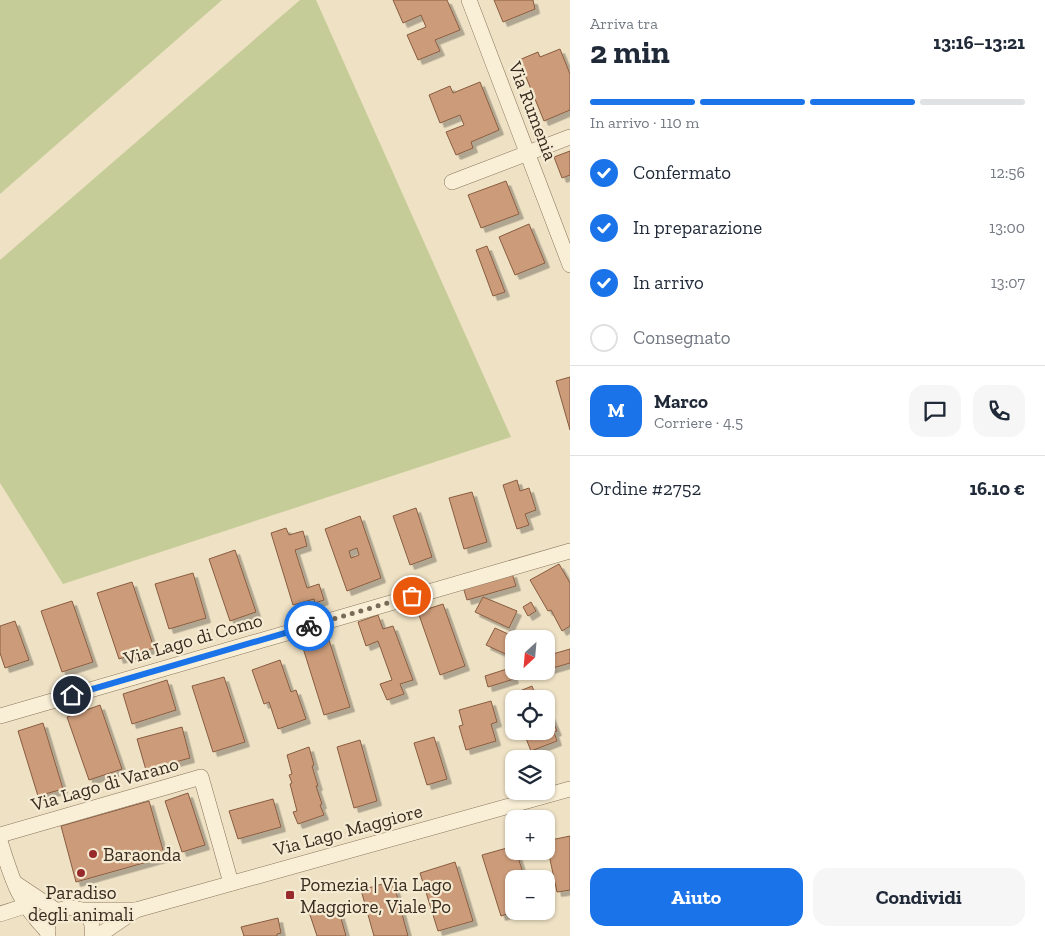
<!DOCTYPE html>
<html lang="it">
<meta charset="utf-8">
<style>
:root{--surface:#fff;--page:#f6f6f7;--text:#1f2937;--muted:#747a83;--line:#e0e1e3;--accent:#1a73e8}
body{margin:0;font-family:"Zilla Slab",serif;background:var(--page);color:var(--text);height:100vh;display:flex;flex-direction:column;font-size:19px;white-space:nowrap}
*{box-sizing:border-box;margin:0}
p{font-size:16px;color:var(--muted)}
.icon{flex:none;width:28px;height:28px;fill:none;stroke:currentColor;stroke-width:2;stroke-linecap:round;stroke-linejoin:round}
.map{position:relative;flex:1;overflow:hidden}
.sheet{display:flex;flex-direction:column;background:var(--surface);width:475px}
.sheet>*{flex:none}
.needle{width:32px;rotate:206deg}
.tools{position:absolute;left:505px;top:630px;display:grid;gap:10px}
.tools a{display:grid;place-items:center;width:50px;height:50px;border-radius:10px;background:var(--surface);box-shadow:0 1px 4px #0004;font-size:25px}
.pin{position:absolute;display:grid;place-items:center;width:42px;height:42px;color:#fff;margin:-21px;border:2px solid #fff;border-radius:50%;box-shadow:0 1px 5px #0007}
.courier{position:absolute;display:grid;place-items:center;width:50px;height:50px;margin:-25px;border:4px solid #1a73e8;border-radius:50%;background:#fff;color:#222;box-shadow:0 1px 6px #0007}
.summary em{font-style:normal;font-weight:700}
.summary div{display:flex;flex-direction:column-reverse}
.summary{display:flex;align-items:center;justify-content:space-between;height:85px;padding:0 20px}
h1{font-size:32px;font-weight:700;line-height:38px}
.bar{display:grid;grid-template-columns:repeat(4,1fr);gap:8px 5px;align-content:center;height:60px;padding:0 20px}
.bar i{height:6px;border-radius:4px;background:var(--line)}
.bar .current{background:var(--accent)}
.bar p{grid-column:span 4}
.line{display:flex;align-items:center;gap:12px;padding:0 20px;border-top:1px solid var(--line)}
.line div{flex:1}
.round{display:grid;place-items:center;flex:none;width:52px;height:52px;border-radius:15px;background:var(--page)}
ol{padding:0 20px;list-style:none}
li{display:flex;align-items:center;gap:15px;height:55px}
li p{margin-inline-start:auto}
li .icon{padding:5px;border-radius:50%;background:var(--accent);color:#fff;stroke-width:4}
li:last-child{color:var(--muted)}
li i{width:28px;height:28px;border:2px solid var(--line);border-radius:50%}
.action{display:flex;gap:10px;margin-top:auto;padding:10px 20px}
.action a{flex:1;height:58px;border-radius:15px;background:var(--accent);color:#fff;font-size:20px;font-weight:700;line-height:58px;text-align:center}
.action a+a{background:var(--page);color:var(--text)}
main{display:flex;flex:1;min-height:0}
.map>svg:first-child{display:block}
.green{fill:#c6cc98}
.building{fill:#cc9c7a;stroke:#885c40;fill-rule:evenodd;filter:url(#shadow)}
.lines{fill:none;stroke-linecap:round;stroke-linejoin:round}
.minor-casing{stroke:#89735a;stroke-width:16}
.minor{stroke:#f9efd7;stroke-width:15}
.done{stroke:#786b58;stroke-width:5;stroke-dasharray:0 9}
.route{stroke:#1a73e8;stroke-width:6}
.poi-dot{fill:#982a2c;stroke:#f5ebd3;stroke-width:2}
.labels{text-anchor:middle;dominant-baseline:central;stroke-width:4.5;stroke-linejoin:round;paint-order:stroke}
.street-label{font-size:19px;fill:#392b1e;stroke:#f5ebd3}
.poi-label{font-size:19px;fill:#392b1e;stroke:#f5ebd3;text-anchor:start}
</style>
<main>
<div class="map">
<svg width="570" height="936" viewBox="0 0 570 936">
<defs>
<filter id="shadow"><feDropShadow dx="4.5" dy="4.5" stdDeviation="0" flood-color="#0004"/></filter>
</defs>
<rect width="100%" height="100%" fill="#eee1c4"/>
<g class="green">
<path d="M 0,0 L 222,0 L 0,194 Z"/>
<path d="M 300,0 L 316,0 L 511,437 L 63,584 L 0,483 L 0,260 Z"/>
</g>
<g class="building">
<path d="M 393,0 L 447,0 L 460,30 L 435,40 L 440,51 L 418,60 L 407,35 L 426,27 L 421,15 L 403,23 Z"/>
<path d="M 494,0 L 533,0 L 535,9 L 503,22 Z"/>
<path d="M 560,49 L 570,74 L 570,110 L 544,121 L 519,60 L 538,52 L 540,57 Z"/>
<path d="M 480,82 L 499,130 L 471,142 L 473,148 L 456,155 L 446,132 L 464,125 L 460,115 L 440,123 L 429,95 L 450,86 L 453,93 Z"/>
<path d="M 570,151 L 570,175 L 562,178 L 554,157 Z"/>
<path d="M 506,181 L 519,214 L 481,228 L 468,195 Z"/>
<path d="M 529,224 L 545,263 L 515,275 L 499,237 Z"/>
<path d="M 487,246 L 505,292 L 493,296 L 476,250 Z"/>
<path d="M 570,377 L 570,430 L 556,381 Z"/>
<path d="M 517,480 L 520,491 L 529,488 L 536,510 L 525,514 L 529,525 L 517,529 L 503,485 Z"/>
<path d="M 472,492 L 487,542 L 464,549 L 449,498 Z"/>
<path d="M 416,508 L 432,557 L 410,565 L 393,516 Z"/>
<path d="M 360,516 L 381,578 L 347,591 L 325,529 ZM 357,548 L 359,555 L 351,558 L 349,551 Z"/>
<path d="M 286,528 L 289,535 L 303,531 L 307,546 L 295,550 L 307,588 L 319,584 L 324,600 L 315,603 L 314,599 L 293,605 L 271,533 Z"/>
<path d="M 235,550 L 256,612 L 230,621 L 209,559 Z"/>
<path d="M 559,564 L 570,583 L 570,626 L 562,631 L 551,610 L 548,611 L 530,580 Z"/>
<path d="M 193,573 L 206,618 L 169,629 L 155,584 Z"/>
<path d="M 512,573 L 516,586 L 467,600 L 463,587 Z"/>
<path d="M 132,582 L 154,648 L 119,659 L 97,593 Z"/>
<path d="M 483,597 L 517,611 L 509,628 L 475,612 Z"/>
<path d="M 72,601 L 93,662 L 62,672 L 41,611 Z"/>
<path d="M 531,602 L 536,611 L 528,616 L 523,607 Z"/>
<path d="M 443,604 L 465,666 L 440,675 L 418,612 Z"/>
<path d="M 378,615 L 383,629 L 393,626 L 413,680 L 400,684 L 404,694 L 387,700 L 380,684 L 392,680 L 378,641 L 366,646 L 358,622 Z"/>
<path d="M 15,621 L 29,660 L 5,668 L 0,653 L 0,626 Z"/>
<path d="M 495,628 L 519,639 L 514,639 L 514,658 L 486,645 Z"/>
<path d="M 329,640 L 350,707 L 324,715 L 303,648 Z"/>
<path d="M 570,649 L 570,663 L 546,670 L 546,656 Z"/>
<path d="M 280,660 L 291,692 L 296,690 L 306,719 L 278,729 L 269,702 L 264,704 L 252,670 Z"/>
<path d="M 510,668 L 514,679 L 488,687 L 485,676 Z"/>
<path d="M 224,677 L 245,742 L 213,752 L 192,686 Z"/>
<path d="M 167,680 L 176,710 L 132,724 L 123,694 Z"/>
<path d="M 532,686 L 536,696 L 538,695 L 540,699 L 514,699 L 514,703 L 510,695 Z"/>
<path d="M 491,701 L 497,722 L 491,724 L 496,741 L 466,750 L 459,726 L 463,725 L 459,710 Z"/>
<path d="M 514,704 L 514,720 L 509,706 Z"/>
<path d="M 100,705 L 122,769 L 89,780 L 67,717 Z"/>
<path d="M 546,705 L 557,731 L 554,732 L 557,741 L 531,751 L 523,731 L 546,731 Z"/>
<path d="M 43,723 L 63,789 L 38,796 L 18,731 Z"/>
<path d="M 182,727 L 190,758 L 146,770 L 137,739 Z"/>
<path d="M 434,737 L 447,779 L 427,785 L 414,743 Z"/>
<path d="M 360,740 L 377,801 L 354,808 L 337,747 Z"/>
<path d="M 309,747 L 314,765 L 312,766 L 318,786 L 316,786 L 322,804 L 320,805 L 324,815 L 298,824 L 293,812 L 297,811 L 290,784 L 292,783 L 289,775 L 292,774 L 287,755 Z"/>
<path d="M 188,793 L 205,845 L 182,852 L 165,801 Z"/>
<path d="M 273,799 L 281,827 L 238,839 L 229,811 Z"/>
<path d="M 149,801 L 165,857 L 76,882 L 61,826 Z"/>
<path d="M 570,836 L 570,890 L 557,892 L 546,841 Z"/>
<path d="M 514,846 L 514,851 L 516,851 L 525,879 L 514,879 L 514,911 L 516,911 L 501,916 L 482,855 Z"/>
<path d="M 455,862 L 473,921 L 438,931 L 420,873 Z"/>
<path d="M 393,881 L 408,936 L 374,936 L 361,890 Z"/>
<path d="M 337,904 L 346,936 L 317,936 L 309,912 Z"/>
<path d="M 278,918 L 281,933 L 277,934 L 277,936 L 244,936 L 241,927 Z"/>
</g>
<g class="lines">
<defs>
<g id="minor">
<path d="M 469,0 L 570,265"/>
<path d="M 452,182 L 570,137"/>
<path d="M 0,716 L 570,551"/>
<path d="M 0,835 L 201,777 L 231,883"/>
<path d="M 0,841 C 12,879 18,902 47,931"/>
<path d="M 15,883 L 57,911"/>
<path d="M 80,910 L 136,910 L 570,789"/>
<path d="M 0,914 L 25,906"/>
<path d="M 48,936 C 41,899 98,898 92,936"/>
<path d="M 98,936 L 136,910"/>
</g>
</defs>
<use href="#minor" class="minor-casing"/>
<use href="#minor" class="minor"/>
</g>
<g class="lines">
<path class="done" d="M 309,626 L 412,596"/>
<path class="route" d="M 72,695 L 309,626"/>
</g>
<g class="poi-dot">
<circle cx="93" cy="854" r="5"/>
<circle cx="81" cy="873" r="5"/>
<rect x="285" y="890" width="10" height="10" rx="2.5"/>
</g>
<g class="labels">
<g class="street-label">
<text transform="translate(533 111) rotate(69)">Via Rumenia</text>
<text transform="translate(193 639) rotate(-16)">Via Lago di Como</text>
<text transform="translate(105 784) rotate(-16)">Via Lago di Varano</text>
<text transform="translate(348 830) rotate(-15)">Via Lago Maggiore</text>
</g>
<g class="poi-label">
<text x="103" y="854">Baraonda</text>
<text x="300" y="884">Pomezia | Via Lago<tspan x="300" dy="22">Maggiore, Viale Po</tspan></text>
<text x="81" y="892" text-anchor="middle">Paradiso<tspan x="81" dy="22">degli animali</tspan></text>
</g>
</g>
</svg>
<div class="tools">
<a><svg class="needle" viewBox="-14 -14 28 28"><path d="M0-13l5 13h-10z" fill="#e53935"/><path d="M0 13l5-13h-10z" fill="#747a83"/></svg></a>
<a><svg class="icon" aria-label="locate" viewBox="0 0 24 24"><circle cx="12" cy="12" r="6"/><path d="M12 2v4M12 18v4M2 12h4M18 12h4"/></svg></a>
<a><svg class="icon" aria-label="layers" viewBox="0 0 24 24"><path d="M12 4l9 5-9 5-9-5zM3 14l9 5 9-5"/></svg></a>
<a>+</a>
<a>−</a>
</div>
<div class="pin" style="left:412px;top:596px;background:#ea580c"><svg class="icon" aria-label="bag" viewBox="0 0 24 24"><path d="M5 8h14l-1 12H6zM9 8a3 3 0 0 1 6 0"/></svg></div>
<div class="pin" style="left:72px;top:695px;background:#1f2937"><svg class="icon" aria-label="home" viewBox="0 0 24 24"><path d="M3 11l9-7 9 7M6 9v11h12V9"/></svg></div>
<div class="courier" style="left:309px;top:626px"><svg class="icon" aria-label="bike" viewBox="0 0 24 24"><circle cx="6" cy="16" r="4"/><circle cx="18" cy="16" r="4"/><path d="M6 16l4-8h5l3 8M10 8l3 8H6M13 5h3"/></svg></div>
</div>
<section class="sheet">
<div class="summary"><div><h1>2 min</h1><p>Arriva tra</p></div><em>13:16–13:21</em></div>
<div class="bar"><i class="current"></i><i class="current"></i><i class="current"></i><i></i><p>In arrivo · 110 m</p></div>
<ol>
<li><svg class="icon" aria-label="check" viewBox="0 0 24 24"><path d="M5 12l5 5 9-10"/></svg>Confermato<p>12:56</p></li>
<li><svg class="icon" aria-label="check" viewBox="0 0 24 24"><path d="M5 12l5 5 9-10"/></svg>In preparazione<p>13:00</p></li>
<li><svg class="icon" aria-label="check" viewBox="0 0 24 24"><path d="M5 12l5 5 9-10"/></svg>In arrivo<p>13:07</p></li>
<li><i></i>Consegnato</li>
</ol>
<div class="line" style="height:90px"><b class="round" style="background:var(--accent);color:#fff">M</b><div><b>Marco</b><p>Corriere · 4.5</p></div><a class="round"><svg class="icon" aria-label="chat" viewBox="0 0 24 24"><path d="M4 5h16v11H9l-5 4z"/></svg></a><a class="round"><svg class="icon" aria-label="phone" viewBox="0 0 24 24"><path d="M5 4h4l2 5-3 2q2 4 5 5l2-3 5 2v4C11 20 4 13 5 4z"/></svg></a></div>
<div class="line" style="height:65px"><div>Ordine #2752</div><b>16.10 €</b></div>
<div class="action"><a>Aiuto</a><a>Condividi</a></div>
</section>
</main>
